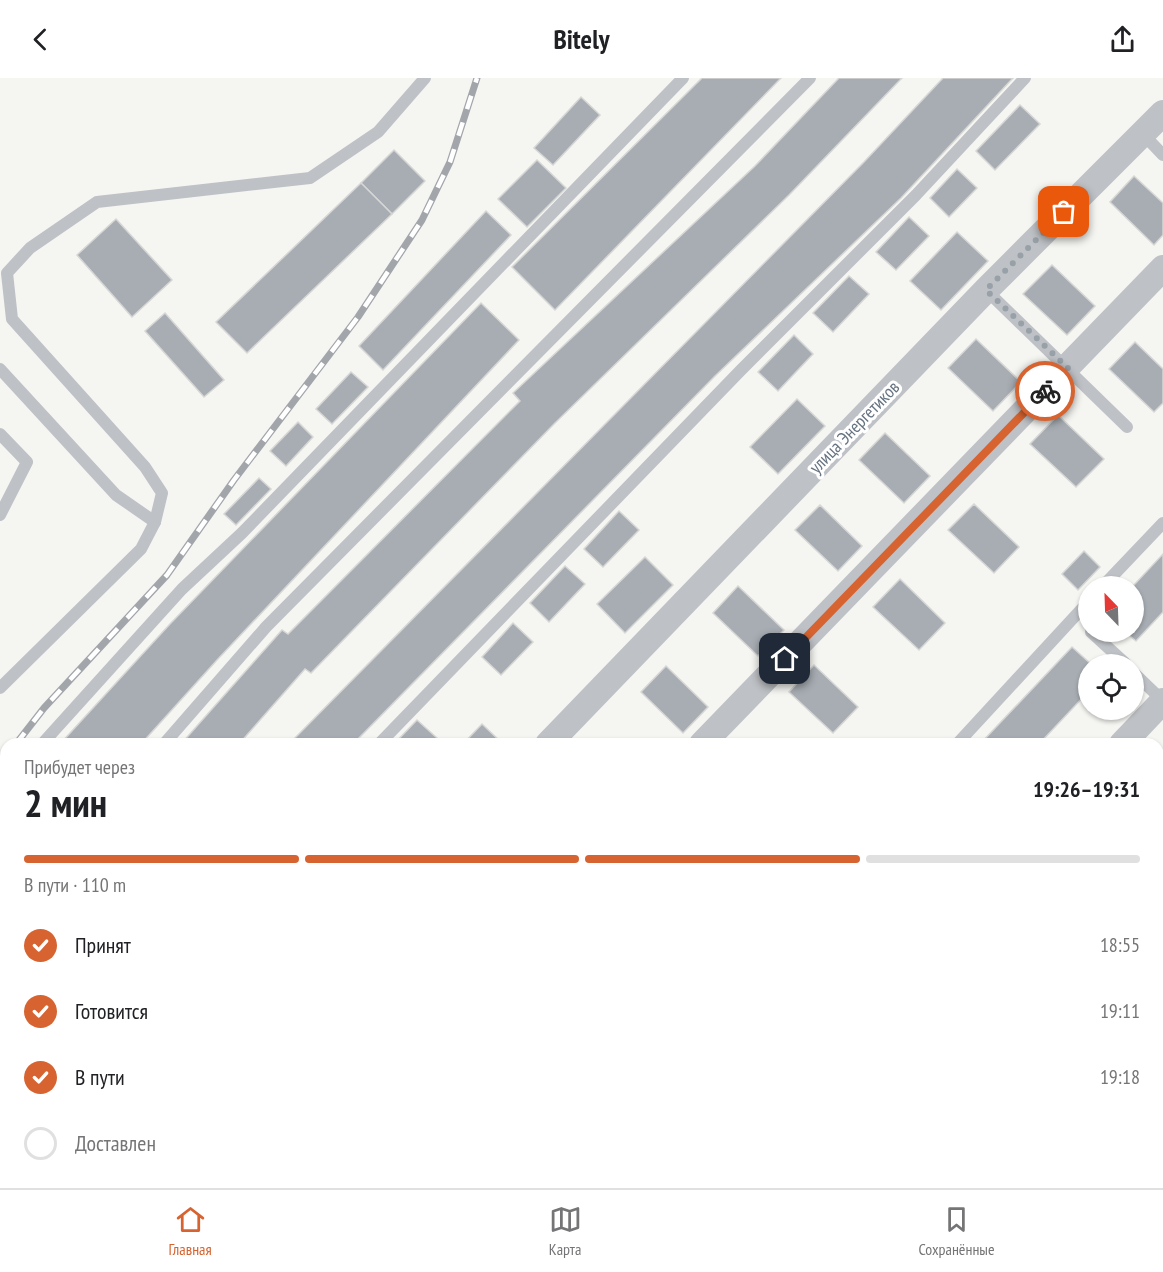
<!DOCTYPE html>
<html lang="ru">
<meta charset="utf-8">
<style>
:root{--surface:#fff;--page:#f6f6f6;--text:#202124;--muted:#757577;--line:#e0e0e0;--accent:#d66330}
body{margin:0;font-family:"PT Sans Narrow",sans-serif;background:var(--page);color:var(--text);height:100vh;display:flex;flex-direction:column;font-size:22px;white-space:nowrap}
*{box-sizing:border-box;margin:0}
p{font-size:20px;color:var(--muted)}
.icon{flex:none;width:33px;height:33px;fill:none;stroke:currentColor;stroke-width:2;stroke-linecap:round;stroke-linejoin:round}
.map{position:relative;flex:1;overflow:hidden}
.sheet{position:absolute;left:0px;top:660px;width:1164px;height:450px;display:flex;flex-direction:column;background:var(--surface);border-radius:18px 18px 0 0;box-shadow:0 2px 4px #0004}
.sheet>*{flex:none}
.needle{width:39px;rotate:337deg}
.fabs{position:absolute;left:1078px;top:498px;display:grid;gap:12px}
.fabs a{display:grid;place-items:center;width:66px;height:66px;border-radius:50%;background:var(--surface);box-shadow:0 2px 4px #0004;font-size:30px}
.pin{position:absolute;display:grid;place-items:center;width:51px;height:51px;color:#fff;margin:-26px;border-radius:12px;box-shadow:0 3px 9px #0006}
.courier{position:absolute;display:grid;place-items:center;width:60px;height:60px;margin:-30px;border:4px solid #d66330;border-radius:50%;background:#fff;color:#222;box-shadow:0 2px 8px #0007}
.overview em{font-style:normal;font-weight:700}
.overview div{display:flex;flex-direction:column-reverse}
.overview{display:flex;align-items:center;justify-content:space-between;height:102px;padding:0 24px}
h1{font-size:39px;font-weight:700;line-height:45px}
.bar{display:grid;grid-template-columns:repeat(4,1fr);gap:9px 6px;align-content:center;height:72px;padding:0 24px}
.bar i{height:8px;border-radius:4px;background:var(--line)}
.bar .on{background:var(--accent)}
.bar p{grid-column:span 4}
ol{padding:0 24px;list-style:none}
li{display:flex;align-items:center;gap:18px;height:66px}
li p{margin-inline-start:auto}
li .icon{padding:6px;border-radius:50%;background:var(--accent);color:#fff;stroke-width:4}
li:last-child{color:var(--muted)}
li i{width:33px;height:33px;border:3px solid var(--line);border-radius:50%}
header{display:flex;justify-content:space-between;align-items:center;height:78px;padding:0 24px;background:var(--surface);font-size:27px;font-weight:700}
.tab-bar{display:flex;justify-content:space-around;align-items:center;height:84px;border-top:2px solid var(--line);background:var(--surface);font-size:16px;color:var(--muted)}
.tab-bar a{display:grid;justify-items:center;gap:3px}
.tab-bar .on{color:var(--accent)}
.map>svg:first-child{display:block}
.building{fill:#a7adb3;stroke:#d6d6d4;stroke-width:1.5}
.lines{fill:none;stroke-linecap:round;stroke-linejoin:round}
.lane{stroke:#bec1c5;stroke-width:12}
.street{stroke:#bec1c5;stroke-width:26}
.rail-casing{stroke:#a2a6ab;stroke-width:7}
.rail{stroke:#fff;stroke-width:4.5;stroke-dasharray:14;stroke-linecap:butt}
.done{stroke:#98a0a8;stroke-width:6;stroke-dasharray:0 10.8}
.route{stroke:#d66330;stroke-width:8}
.labels{text-anchor:middle;dominant-baseline:central;stroke-width:6;stroke-linejoin:round;paint-order:stroke}
.street-label{font-size:18px;fill:#667380;stroke:#fff}
</style>
<header><svg class="icon" aria-label="back" viewBox="0 0 24 24"><path d="M15 5l-7 7 7 7"/></svg>Bitely<svg class="icon" aria-label="share" viewBox="0 0 24 24"><path d="M12 15V3M7 8l5-5 5 5M5 13v7h14v-7"/></svg></header>
<div class="map">
<svg width="1163" height="1110" viewBox="0 0 1163 1110">
<rect width="100%" height="100%" fill="#f5f5f2"/>
<g class="building">
<path d="M 702,0 L 781,0 L 555,232 L 512,189 Z"/>
<path d="M 839,0 L 902,0 L 789,117 L 554,346 L 311,595 L 305,591 L 239,666 L 181,666 L 282,552 L 288,556 L 520,323 L 513,315 L 755,88 Z"/>
<path d="M 943,0 L 1013,0 L 901,120 L 715,298 L 353,666 L 289,666 L 864,84 Z"/>
<path d="M 581,19 L 600,37 L 553,87 L 534,70 Z"/>
<path d="M 1020,27 L 1040,46 L 995,92 L 976,73 Z"/>
<path d="M 394,72 L 425,103 L 392,136 L 361,105 Z"/>
<path d="M 537,82 L 566,110 L 527,149 L 498,121 Z"/>
<path d="M 957,91 L 977,110 L 949,139 L 930,120 Z"/>
<path d="M 1134,98 L 1163,125 L 1163,157 L 1154,167 L 1110,124 Z"/>
<path d="M 361,105 L 392,136 L 247,275 L 216,244 Z"/>
<path d="M 486,133 L 511,157 L 383,292 L 359,268 Z"/>
<path d="M 909,139 L 929,158 L 896,192 L 876,174 Z"/>
<path d="M 116,141 L 172,202 L 132,239 L 77,177 Z"/>
<path d="M 957,154 L 988,183 L 941,232 L 910,203 Z"/>
<path d="M 1052,187 L 1095,228 L 1067,257 L 1023,216 Z"/>
<path d="M 849,198 L 869,216 L 833,254 L 813,235 Z"/>
<path d="M 481,225 L 519,262 L 217,582 L 141,666 L 60,666 L 170,546 Z"/>
<path d="M 165,235 L 224,302 L 204,319 L 145,253 Z"/>
<path d="M 794,257 L 813,276 L 778,313 L 758,294 Z"/>
<path d="M 976,261 L 1021,304 L 993,333 L 948,290 Z"/>
<path d="M 1135,264 L 1163,291 L 1163,325 L 1154,334 L 1109,291 Z"/>
<path d="M 351,294 L 368,309 L 332,346 L 316,331 Z"/>
<path d="M 797,321 L 825,348 L 778,396 L 750,369 Z"/>
<path d="M 1058,337 L 1104,381 L 1076,409 L 1030,366 Z"/>
<path d="M 298,344 L 313,359 L 286,388 L 270,373 Z"/>
<path d="M 885,355 L 930,398 L 904,425 L 859,382 Z"/>
<path d="M 259,400 L 271,411 L 236,447 L 224,436 Z"/>
<path d="M 974,426 L 1019,469 L 994,495 L 948,452 Z"/>
<path d="M 820,427 L 862,468 L 838,493 L 795,452 Z"/>
<path d="M 619,433 L 639,452 L 603,489 L 584,471 Z"/>
<path d="M 1084,473 L 1100,489 L 1078,512 L 1062,496 Z"/>
<path d="M 1163,476 L 1163,534 L 1136,563 L 1125,554 L 1134,554 L 1133,508 Z"/>
<path d="M 645,479 L 673,507 L 625,555 L 597,526 Z"/>
<path d="M 565,488 L 585,506 L 549,544 L 530,525 Z"/>
<path d="M 900,501 L 945,545 L 919,572 L 873,529 Z"/>
<path d="M 738,508 L 784,552 L 758,578 L 713,535 Z"/>
<path d="M 513,545 L 533,564 L 501,597 L 482,579 Z"/>
<path d="M 1072,569 L 1091,586 L 1089,613 L 1039,666 L 980,666 Z"/>
<path d="M 814,587 L 858,629 L 833,655 L 789,614 Z"/>
<path d="M 666,588 L 708,629 L 683,655 L 641,614 Z"/>
<path d="M 417,642 L 437,660 L 432,666 L 394,666 Z"/>
<path d="M 482,646 L 503,666 L 463,666 Z"/>
<path d="M 1163,698 L 1163,755 L 1158,760 L 1158,703 Z"/>
<path d="M 6,759 L 6,818 L 0,824 L 0,765 Z"/>
<path d="M 6,865 L 6,887 L 0,881 L 0,871 Z"/>
<path d="M 6,972 L 6,1051 L 0,1058 L 0,978 Z"/>
<path d="M 1158,982 L 1163,987 L 1163,1029 L 1158,1034 Z"/>
<path d="M 167,1104 L 221,1104 L 227,1110 L 173,1110 Z"/>
<path d="M 320,1104 L 370,1104 L 376,1110 L 326,1110 Z"/>
<path d="M 764,1104 L 819,1104 L 813,1110 L 766,1110 L 762,1106 Z"/>
</g>
<g class="lines">
<g class="lane">
<path d="M 1143,56 L 1163,77"/>
<path d="M 986,212 L 1127,349"/>
<path d="M 0,291 L 116,417 L 155,444"/>
<path d="M 0,356 L 27,384 L 0,437"/>
<path d="M 1103,508 L 1163,445"/>
<path d="M 1091,554 L 1126,586"/>
<path d="M 1134,595 L 1163,623"/>
<path d="M 0,610 L 141,471 L 155,444 L 162,415 L 145,389 L 12,241 L 7,195 L 30,170 L 97,124 L 310,100 L 378,54 L 425,0"/>
<path d="M 42,666 L 182,511 L 242,455 L 683,0"/>
<path d="M 164,666 L 266,549 L 810,0"/>
<path d="M 379,666 L 741,292 L 916,117 L 1025,0"/>
<path d="M 957,666 L 1089,523"/>
<path d="M 0,722 L 6,706"/>
<path d="M 1158,791 L 1163,785"/>
<path d="M 0,847 L 6,841"/>
<path d="M 0,923 L 6,927"/>
<path d="M 14,1104 L 14,1110"/>
<path d="M 731,1104 L 738,1110"/>
<path d="M 687,1105 L 710,1104"/>
<path d="M 846,1110 L 852,1104"/>
</g>
<g class="street">
<path d="M 548,666 L 986,212 L 1163,35"/>
<path d="M 702,666 L 1163,190"/>
<path d="M 1122,666 L 1163,623"/>
<path d="M 1161,915 L 1163,917"/>
<path d="M 125,1110 L 130,1104"/>
<path d="M 270,1110 L 276,1104"/>
<path d="M 682,1110 L 688,1104"/>
</g>
<defs>
<g id="rail">
<path d="M 16,666 L 44,630 L 167,497 L 234,402 L 358,239 L 422,142 L 450,84 L 477,0"/>
<path d="M 0,686 L 6,678"/>
</g>
</defs>
<use href="#rail" class="rail-casing"/>
<use href="#rail" class="rail"/>
</g>
<g class="lines">
<path class="done" d="M 1045,313 L 1068,290 L 986,212 L 1064,134"/>
<path class="route" d="M 785,581 L 1045,313"/>
</g>
<g class="labels">
<g class="street-label">
<text transform="translate(854 349) rotate(-46)">улица Энергетиков</text>
</g>
</g>
</svg>
<div class="fabs">
<a><svg class="needle" viewBox="-14 -14 28 28"><path d="M0-13l5 13h-10z" fill="#e53935"/><path d="M0 13l5-13h-10z" fill="#757577"/></svg></a>
<a><svg class="icon" aria-label="locate" viewBox="0 0 24 24"><circle cx="12" cy="12" r="6"/><path d="M12 2v4M12 18v4M2 12h4M18 12h4"/></svg></a>
</div>
<div class="pin" style="left:1064px;top:134px;background:#ea580c"><svg class="icon" aria-label="bag" viewBox="0 0 24 24"><path d="M5 8h14l-1 12H6zM9 8a3 3 0 0 1 6 0"/></svg></div>
<div class="pin" style="left:785px;top:581px;background:#1f2937"><svg class="icon" aria-label="home" viewBox="0 0 24 24"><path d="M3 11l9-7 9 7M6 9v11h12V9"/></svg></div>
<div class="courier" style="left:1045px;top:313px"><svg class="icon" aria-label="bike" viewBox="0 0 24 24"><circle cx="6" cy="16" r="4"/><circle cx="18" cy="16" r="4"/><path d="M6 16l4-8h5l3 8M10 8l3 8H6M13 5h3"/></svg></div>
<section class="sheet">
<div class="overview"><div><h1>2 мин</h1><p>Прибудет через</p></div><em>19:26–19:31</em></div>
<div class="bar"><i class="on"></i><i class="on"></i><i class="on"></i><i></i><p>В пути · 110 m</p></div>
<ol>
<li><svg class="icon" aria-label="check" viewBox="0 0 24 24"><path d="M5 12l5 5 9-10"/></svg>Принят<p>18:55</p></li>
<li><svg class="icon" aria-label="check" viewBox="0 0 24 24"><path d="M5 12l5 5 9-10"/></svg>Готовится<p>19:11</p></li>
<li><svg class="icon" aria-label="check" viewBox="0 0 24 24"><path d="M5 12l5 5 9-10"/></svg>В пути<p>19:18</p></li>
<li><i></i>Доставлен</li>
</ol>
</section>
</div>
<nav class="tab-bar">
<a class="on"><svg class="icon" aria-label="home" viewBox="0 0 24 24"><path d="M3 11l9-7 9 7M6 9v11h12V9"/></svg>Главная</a>
<a><svg class="icon" aria-label="map" viewBox="0 0 24 24"><path d="M3 6l6-2 6 2 6-2v14l-6 2-6-2-6 2zM9 4v14M15 6v14"/></svg>Карта</a>
<a><svg class="icon" aria-label="saved" viewBox="0 0 24 24"><path d="M7 4h10v16l-5-4-5 4z"/></svg>Сохранённые</a>
</nav>
